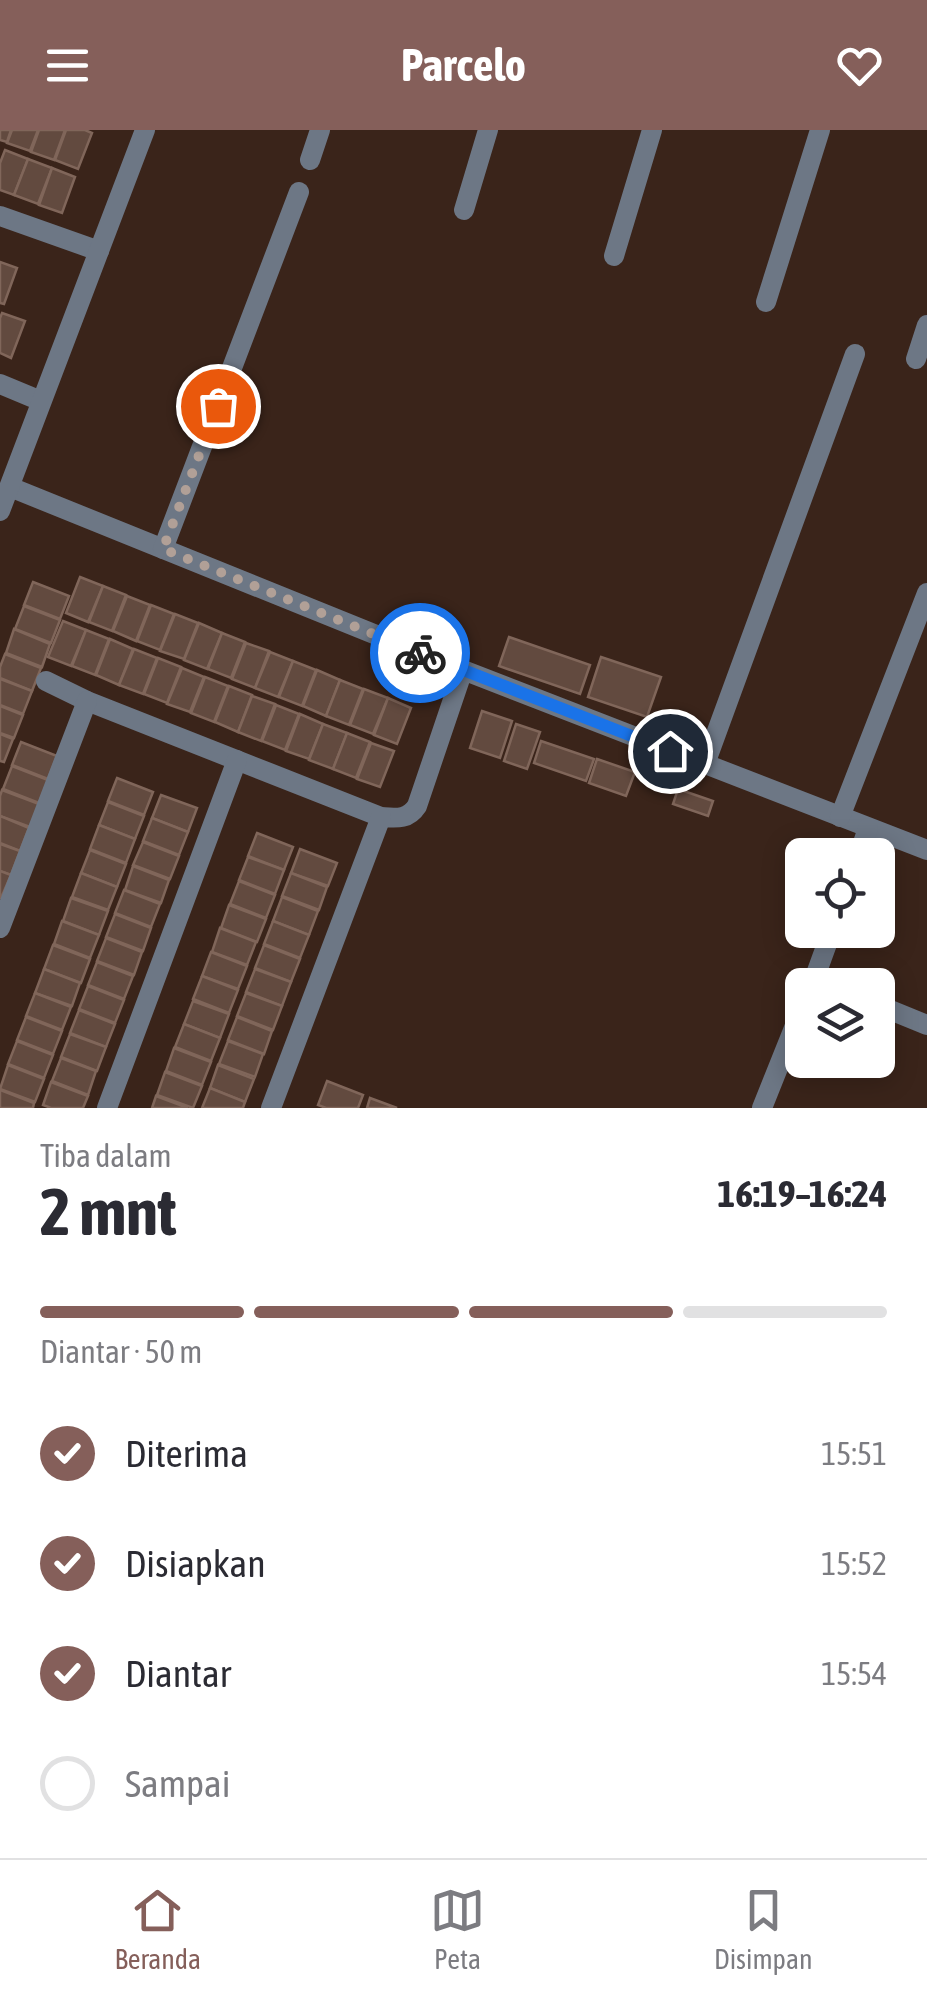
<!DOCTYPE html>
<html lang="id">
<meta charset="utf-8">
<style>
:root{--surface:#fff;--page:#f7f7f7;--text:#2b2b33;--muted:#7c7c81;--line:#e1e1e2;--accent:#855f5a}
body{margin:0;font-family:"Asap Condensed",sans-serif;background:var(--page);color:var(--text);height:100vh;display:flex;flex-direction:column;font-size:38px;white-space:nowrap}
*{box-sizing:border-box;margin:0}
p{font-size:32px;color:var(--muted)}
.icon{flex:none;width:55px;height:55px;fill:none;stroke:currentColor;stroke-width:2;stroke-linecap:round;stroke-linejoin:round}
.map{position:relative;height:978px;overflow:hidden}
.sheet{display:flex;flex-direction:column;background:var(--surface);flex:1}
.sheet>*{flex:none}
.buttons{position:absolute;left:785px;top:708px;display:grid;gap:20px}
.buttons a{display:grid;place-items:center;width:110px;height:110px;border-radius:15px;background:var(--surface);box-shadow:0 5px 25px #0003;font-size:50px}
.pin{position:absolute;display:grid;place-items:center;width:85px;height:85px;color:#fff;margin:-42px;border:5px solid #fff;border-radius:50%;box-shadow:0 2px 10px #0007}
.courier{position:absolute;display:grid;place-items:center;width:100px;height:100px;margin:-50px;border:8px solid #1a73e8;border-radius:50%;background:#fff;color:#222;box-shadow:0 2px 12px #0007}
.headline em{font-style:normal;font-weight:700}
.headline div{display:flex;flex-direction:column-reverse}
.headline{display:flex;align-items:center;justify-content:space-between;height:170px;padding:0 40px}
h1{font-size:65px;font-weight:700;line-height:75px}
.bar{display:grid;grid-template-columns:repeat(4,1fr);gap:15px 10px;align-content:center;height:120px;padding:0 40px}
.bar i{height:12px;border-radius:8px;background:var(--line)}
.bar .on{background:var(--accent)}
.bar p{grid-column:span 4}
ol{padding:0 40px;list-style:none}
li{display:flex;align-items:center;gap:30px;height:110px}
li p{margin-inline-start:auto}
li .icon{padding:10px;border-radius:50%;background:var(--accent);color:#fff;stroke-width:4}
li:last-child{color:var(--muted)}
li i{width:55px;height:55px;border:5px solid var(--line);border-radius:50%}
header{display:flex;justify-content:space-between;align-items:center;height:130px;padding:0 40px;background:var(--accent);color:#fff;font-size:45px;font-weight:700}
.dock{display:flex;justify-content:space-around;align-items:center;height:140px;border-top:2px solid var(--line);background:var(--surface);font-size:28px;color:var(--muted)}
.dock a{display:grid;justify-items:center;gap:5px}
.dock .on{color:var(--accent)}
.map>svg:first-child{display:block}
.building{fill:#624a3f;stroke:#80665a;stroke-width:2.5}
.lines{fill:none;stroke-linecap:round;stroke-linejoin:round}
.minor{stroke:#6d7785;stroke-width:20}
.done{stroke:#b1a097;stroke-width:10;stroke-dasharray:0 18}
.route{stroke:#1a73e8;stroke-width:12}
</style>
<header><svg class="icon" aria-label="menu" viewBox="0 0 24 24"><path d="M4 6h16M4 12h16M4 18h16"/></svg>Parcelo<svg class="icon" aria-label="heart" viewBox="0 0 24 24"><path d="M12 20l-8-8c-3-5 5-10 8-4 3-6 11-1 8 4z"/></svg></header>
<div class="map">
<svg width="927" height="978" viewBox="0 0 927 978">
<rect width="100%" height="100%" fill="#3a241a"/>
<g class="building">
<path d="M 0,0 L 11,0 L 7,12 L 0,10 Z"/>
<path d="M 12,0 L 38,0 L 30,21 L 7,13 Z"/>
<path d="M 39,0 L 65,0 L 54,30 L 31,22 Z"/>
<path d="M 66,0 L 85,0 L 92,3 L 78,39 L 55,30 Z"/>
<path d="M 5,20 L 28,29 L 14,65 L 0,60 L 0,33 Z"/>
<path d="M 28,29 L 52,38 L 38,74 L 14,65 Z"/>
<path d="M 52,38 L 75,47 L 62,83 L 39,75 Z"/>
<path d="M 0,132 L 17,138 L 4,174 L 0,173 Z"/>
<path d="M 2,183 L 25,191 L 11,228 L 0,223 L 0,188 Z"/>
<path d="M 80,447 L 103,456 L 88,492 L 66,483 Z"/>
<path d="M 33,452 L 69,466 L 60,489 L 24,475 Z"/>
<path d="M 103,456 L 126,465 L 112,501 L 89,492 Z"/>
<path d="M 127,466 L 150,475 L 136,511 L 113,501 Z"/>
<path d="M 151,475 L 174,484 L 160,520 L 137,511 Z"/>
<path d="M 24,476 L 60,490 L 51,513 L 15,499 Z"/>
<path d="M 175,484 L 198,493 L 184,529 L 160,521 Z"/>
<path d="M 63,491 L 86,500 L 71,536 L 48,527 Z"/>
<path d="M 199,493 L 222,503 L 207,539 L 184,530 Z"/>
<path d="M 14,499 L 50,514 L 42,537 L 6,523 Z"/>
<path d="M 86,500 L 109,509 L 95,545 L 72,536 Z"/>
<path d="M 222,503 L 245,512 L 231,548 L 208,539 Z"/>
<path d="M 509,507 L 590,535 L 580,564 L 499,536 Z"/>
<path d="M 110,509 L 133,519 L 119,555 L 96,545 Z"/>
<path d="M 246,513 L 269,521 L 255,558 L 232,549 Z"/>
<path d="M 134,519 L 157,528 L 143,564 L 119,555 Z"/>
<path d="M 270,522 L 293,531 L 278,567 L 255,558 Z"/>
<path d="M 5,524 L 41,538 L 32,561 L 0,548 L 0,537 Z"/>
<path d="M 601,527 L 661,547 L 647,587 L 588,567 Z"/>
<path d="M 158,528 L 181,537 L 167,573 L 144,564 Z"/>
<path d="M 293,531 L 316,540 L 302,576 L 279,567 Z"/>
<path d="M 182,538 L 204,547 L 190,582 L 167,574 Z"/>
<path d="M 317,540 L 340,550 L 326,586 L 303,576 Z"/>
<path d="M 205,547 L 228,556 L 214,592 L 191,583 Z"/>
<path d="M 0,549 L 32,561 L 23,584 L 0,575 Z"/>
<path d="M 340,550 L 363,559 L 349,595 L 326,586 Z"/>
<path d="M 229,556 L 252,565 L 238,602 L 215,592 Z"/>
<path d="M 364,559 L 388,568 L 373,604 L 350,595 Z"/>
<path d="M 252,566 L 275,574 L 261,611 L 238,602 Z"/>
<path d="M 388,568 L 411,578 L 397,614 L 374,605 Z"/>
<path d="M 276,575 L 299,584 L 285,620 L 262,611 Z"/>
<path d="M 0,576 L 23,585 L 14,608 L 0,603 Z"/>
<path d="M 482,581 L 512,591 L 500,628 L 470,618 Z"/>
<path d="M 300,584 L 323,594 L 309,629 L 286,621 Z"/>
<path d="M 323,594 L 347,603 L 333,639 L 309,630 Z"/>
<path d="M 516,594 L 540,602 L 527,639 L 504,631 Z"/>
<path d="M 347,603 L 370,612 L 356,648 L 333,639 Z"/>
<path d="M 0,604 L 13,609 L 4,632 L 0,631 Z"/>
<path d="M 541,611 L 594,629 L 586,651 L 534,633 Z"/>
<path d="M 21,612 L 57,626 L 48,649 L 12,635 Z"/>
<path d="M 371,613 L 394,621 L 380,657 L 357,649 Z"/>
<path d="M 597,629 L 635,642 L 626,666 L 589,653 Z"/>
<path d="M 12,636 L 48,650 L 39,673 L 3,659 Z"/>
<path d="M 117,648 L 153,662 L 144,685 L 108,671 Z"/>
<path d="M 678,659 L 713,671 L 708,686 L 673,674 Z"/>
<path d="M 2,660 L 39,674 L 30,697 L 0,686 L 0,666 Z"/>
<path d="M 161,665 L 197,678 L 188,702 L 152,688 Z"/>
<path d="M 108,672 L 144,686 L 135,709 L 99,695 Z"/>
<path d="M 0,686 L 29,698 L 20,721 L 0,713 Z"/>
<path d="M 152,688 L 188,702 L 179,725 L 143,711 Z"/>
<path d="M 99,695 L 135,709 L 126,733 L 90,719 Z"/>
<path d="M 257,703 L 293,717 L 284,740 L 248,726 Z"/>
<path d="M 143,712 L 179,726 L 170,749 L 133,735 Z"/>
<path d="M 0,714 L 20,721 L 11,745 L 0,741 Z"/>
<path d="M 300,719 L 337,733 L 328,756 L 291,743 Z"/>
<path d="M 90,720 L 126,734 L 117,757 L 81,743 Z"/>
<path d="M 248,727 L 284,740 L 275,764 L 239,750 Z"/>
<path d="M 133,736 L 169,750 L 161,773 L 125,760 Z"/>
<path d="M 0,741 L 11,745 L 1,768 L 0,768 Z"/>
<path d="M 81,743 L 117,757 L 108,780 L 72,767 Z"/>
<path d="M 291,743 L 327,757 L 319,780 L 282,766 Z"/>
<path d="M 239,751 L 275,765 L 266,788 L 230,774 Z"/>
<path d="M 124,760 L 160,774 L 151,797 L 115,783 Z"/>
<path d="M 282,767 L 318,781 L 309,805 L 273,791 Z"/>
<path d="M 71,768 L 108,781 L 99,805 L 63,791 Z"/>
<path d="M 229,775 L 266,789 L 257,812 L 221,798 Z"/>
<path d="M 115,784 L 151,798 L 143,821 L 106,807 Z"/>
<path d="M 62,791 L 99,805 L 90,828 L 54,814 Z"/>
<path d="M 273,791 L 309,805 L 300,828 L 264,814 Z"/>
<path d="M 220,798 L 256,812 L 247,835 L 212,822 Z"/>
<path d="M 106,808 L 142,822 L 134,845 L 97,831 Z"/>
<path d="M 53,815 L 90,829 L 81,853 L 44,839 Z"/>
<path d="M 264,815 L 300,829 L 291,852 L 255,838 Z"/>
<path d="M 211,822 L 247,836 L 238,859 L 202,846 Z"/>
<path d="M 97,832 L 133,846 L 124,869 L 88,855 Z"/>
<path d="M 44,839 L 80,853 L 72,876 L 35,863 Z"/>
<path d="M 255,839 L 291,852 L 282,876 L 246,862 Z"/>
<path d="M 202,846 L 238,860 L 229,883 L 193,869 Z"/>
<path d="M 88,856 L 124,870 L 115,893 L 79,879 Z"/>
<path d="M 35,863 L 71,877 L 62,900 L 26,886 Z"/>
<path d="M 246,863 L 282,876 L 273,900 L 237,886 Z"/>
<path d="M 193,871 L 229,884 L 220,908 L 184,894 Z"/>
<path d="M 79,880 L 115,894 L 106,917 L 70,903 Z"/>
<path d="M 26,887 L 62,901 L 53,924 L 17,910 Z"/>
<path d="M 237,887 L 272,901 L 264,924 L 228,910 Z"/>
<path d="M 184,894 L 220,908 L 211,931 L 175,917 Z"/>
<path d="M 70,904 L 106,917 L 97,941 L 61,927 Z"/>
<path d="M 17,911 L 53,925 L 44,948 L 8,934 Z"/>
<path d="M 228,911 L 263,924 L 255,947 L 219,934 Z"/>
<path d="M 174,918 L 211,932 L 202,955 L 166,941 Z"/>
<path d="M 61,928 L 96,941 L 88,965 L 52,951 Z"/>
<path d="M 8,935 L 44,949 L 35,972 L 0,959 Z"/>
<path d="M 218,935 L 254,949 L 245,972 L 210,958 Z"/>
<path d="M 165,942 L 202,956 L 193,978 L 157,965 Z"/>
<path d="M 327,951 L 363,965 L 358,978 L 326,978 L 318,975 Z"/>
<path d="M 51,952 L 88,966 L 83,978 L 51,978 L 43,975 Z"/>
<path d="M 210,958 L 245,972 L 243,978 L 202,978 Z"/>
<path d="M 0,960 L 34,973 L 33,978 L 0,978 Z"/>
<path d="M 156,966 L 188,978 L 152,978 Z"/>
<path d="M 370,968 L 397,978 L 367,978 Z"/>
</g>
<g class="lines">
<g class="minor">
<path d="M 310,30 L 320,0"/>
<path d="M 464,80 L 488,0"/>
<path d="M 0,86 L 99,121"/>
<path d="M 614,126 L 652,0"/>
<path d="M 766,172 L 820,0"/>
<path d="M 916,229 L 927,195"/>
<path d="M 0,254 L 41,271"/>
<path d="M 10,357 L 463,540 L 927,720"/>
<path d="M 0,381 L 145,0"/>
<path d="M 163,419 L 299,62"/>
<path d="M 46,551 L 87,571 L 381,687 C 396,688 408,690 417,676 L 463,540"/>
<path d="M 705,634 L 855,224"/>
<path d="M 840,687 L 927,463"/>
<path d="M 859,725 L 868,698"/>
<path d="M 0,798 L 87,571"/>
<path d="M 812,855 L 832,800"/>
<path d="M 878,875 L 927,895"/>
<path d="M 107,978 L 237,630"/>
<path d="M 271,978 L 381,687"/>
<path d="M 762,978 L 802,878"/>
</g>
</g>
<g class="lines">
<path class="done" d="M 218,276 L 163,419 L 420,523"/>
<path class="route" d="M 420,523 L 670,621"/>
</g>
</svg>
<div class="buttons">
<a><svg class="icon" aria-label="locate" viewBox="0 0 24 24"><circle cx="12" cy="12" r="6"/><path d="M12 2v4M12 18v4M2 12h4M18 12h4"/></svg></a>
<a><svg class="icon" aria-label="layers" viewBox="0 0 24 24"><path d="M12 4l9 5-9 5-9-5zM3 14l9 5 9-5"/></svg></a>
</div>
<div class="pin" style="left:218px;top:276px;background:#ea580c"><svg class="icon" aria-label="bag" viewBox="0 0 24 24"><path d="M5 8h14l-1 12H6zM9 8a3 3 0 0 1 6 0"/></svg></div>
<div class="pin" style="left:670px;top:621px;background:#1f2937"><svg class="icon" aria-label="home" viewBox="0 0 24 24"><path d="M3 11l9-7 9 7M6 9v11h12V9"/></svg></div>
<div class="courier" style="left:420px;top:523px"><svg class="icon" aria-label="bike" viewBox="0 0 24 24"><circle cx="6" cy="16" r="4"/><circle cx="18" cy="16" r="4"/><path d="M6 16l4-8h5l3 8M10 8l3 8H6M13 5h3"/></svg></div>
</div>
<section class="sheet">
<div class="headline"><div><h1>2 mnt</h1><p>Tiba dalam</p></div><em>16:19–16:24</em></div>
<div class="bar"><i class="on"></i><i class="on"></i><i class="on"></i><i></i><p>Diantar · 50 m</p></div>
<ol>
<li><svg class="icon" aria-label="check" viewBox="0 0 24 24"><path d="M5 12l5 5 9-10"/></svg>Diterima<p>15:51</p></li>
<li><svg class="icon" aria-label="check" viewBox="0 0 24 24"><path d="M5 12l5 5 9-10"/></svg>Disiapkan<p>15:52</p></li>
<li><svg class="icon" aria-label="check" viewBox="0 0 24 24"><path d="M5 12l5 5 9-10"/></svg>Diantar<p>15:54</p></li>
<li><i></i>Sampai</li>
</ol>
</section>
<nav class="dock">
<a class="on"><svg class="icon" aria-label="home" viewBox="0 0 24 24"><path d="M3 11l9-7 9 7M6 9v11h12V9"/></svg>Beranda</a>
<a><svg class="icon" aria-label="map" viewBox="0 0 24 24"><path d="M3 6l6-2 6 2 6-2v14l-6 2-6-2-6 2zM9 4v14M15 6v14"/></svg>Peta</a>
<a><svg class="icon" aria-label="saved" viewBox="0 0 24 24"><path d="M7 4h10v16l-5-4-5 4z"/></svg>Disimpan</a>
</nav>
